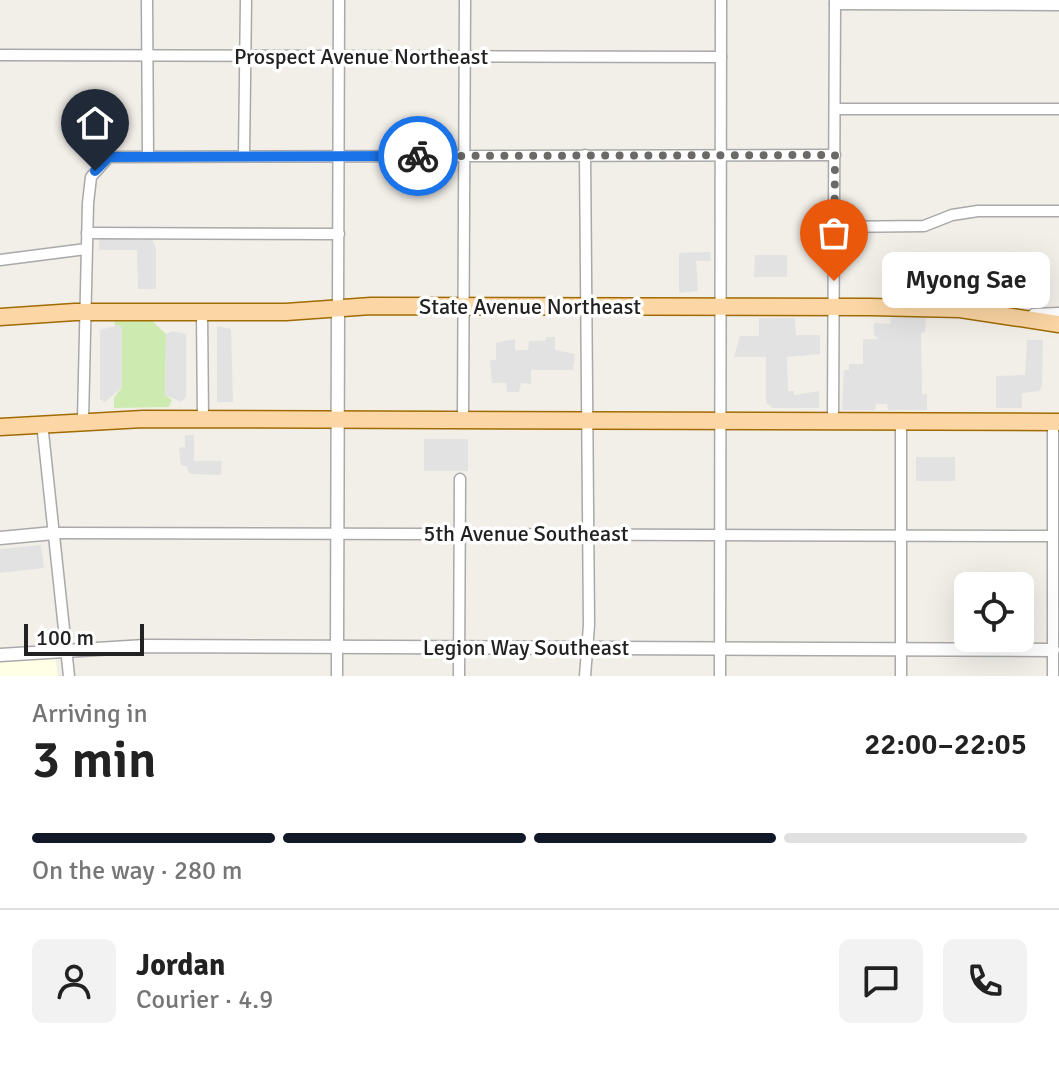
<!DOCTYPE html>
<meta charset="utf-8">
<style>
:root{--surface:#fff;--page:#f2f2f2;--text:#222;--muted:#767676;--line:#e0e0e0;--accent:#111827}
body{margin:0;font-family:Signika,sans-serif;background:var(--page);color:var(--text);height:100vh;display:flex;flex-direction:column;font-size:30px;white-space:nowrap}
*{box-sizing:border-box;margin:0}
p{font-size:26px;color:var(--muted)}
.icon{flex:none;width:44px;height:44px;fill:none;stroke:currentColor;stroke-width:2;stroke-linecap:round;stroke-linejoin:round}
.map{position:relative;height:676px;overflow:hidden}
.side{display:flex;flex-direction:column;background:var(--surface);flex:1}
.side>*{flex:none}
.fabs{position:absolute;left:954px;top:572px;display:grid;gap:16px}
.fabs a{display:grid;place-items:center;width:80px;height:80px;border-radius:12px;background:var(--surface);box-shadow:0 8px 32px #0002;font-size:40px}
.scale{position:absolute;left:24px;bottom:20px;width:120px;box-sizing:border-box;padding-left:8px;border:4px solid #222;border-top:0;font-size:22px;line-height:28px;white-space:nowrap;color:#222;-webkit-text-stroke:6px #fff;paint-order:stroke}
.pin{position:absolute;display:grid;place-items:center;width:68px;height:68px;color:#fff;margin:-82px -34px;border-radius:50% 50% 50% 0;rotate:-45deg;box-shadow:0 0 8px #0007}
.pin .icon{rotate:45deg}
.courier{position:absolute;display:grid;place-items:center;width:80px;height:80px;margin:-40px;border:6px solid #1a73e8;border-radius:50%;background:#fff;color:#222;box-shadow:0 2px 10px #0007}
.bubble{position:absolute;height:56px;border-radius:12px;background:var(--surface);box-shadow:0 8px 32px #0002;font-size:26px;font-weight:600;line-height:56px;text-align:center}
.headline em{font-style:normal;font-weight:600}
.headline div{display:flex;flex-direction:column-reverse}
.headline{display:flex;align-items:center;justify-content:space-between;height:136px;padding:0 32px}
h1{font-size:52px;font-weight:600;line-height:60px}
.bar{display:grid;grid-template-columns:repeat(4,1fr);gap:12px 8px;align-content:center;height:96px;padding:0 32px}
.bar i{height:10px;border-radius:6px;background:var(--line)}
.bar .active{background:var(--accent)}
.bar p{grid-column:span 4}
.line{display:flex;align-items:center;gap:20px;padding:0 32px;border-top:2px solid var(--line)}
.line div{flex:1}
.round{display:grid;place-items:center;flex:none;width:84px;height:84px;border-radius:12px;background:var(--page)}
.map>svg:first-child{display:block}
.education{fill:#ffffe5}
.grass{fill:#cdebb0}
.parking{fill:#e2e2e2}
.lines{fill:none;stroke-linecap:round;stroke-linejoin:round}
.minor-casing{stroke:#a9a9a9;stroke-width:13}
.tertiary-casing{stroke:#a9a9a9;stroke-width:15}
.primary-casing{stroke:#a06b00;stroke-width:19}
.minor{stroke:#fff;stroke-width:10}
.tertiary{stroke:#fff;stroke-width:12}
.primary{stroke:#fcd6a4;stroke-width:16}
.done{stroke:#6b6a68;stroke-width:8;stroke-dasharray:0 14.4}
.route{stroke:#1a73e8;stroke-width:10}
.labels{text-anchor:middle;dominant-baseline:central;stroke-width:7;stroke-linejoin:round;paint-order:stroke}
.street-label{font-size:22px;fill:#222;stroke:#fff}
</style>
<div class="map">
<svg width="1059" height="676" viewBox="0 0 1059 676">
<rect width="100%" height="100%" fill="#f2efe9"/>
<path class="education" d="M 55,656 L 58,676 L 0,676 L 0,662 Z"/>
<path class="grass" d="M 114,321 L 152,321 L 166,334 L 165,395 L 172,400 L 169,407 L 114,408 L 114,398 L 122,387 L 122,329 L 119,325 L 116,328 Z"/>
<g class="parking">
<path d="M 151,238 L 156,248 L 156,289 L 138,289 L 137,250 L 99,250 L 99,239 Z"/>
<path d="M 710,252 L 711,261 L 696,261 L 698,291 L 679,293 L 679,253 Z"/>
<path d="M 755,255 L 787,255 L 787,277 L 754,277 Z"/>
<path d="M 891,317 L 926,317 L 925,332 L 921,333 L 922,394 L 927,394 L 927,410 L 888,410 L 887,404 L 876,404 L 875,410 L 842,410 L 844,370 L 849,370 L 849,364 L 863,364 L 863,339 L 878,339 L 874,335 L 874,323 L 890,324 Z"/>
<path d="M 759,318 L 795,318 L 796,335 L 820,335 L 820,354 L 787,357 L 788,391 L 794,391 L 794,395 L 819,391 L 819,408 L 773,408 L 766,403 L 766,357 L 734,357 L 740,336 L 759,336 Z"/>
<path d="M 119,325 L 122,328 L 122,387 L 105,402 L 100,399 L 100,330 Z"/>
<path d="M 217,326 L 231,329 L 233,402 L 217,402 Z"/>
<path d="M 173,331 L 186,334 L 186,397 L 181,402 L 165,395 L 166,334 Z"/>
<path d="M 546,337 L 555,337 L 555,350 L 575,354 L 573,370 L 531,370 L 531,384 L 521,383 L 519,392 L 507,392 L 506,383 L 492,383 L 490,360 L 496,360 L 496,343 L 515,339 L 515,350 L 528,350 L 529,341 L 545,341 Z"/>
<path d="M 1027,340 L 1043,340 L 1042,386 L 1039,391 L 1022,393 L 1022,408 L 996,408 L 996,376 L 1025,375 Z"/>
<path d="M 185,435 L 194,435 L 194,461 L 222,461 L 221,475 L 189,474 L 187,466 L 181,466 L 179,448 L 185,447 Z"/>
<rect x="424" y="439" width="44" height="32"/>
<rect x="916" y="457" width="39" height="24"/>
<path d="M 41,545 L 44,568 L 0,573 L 0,549 Z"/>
</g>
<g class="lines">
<defs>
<g id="minor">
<path d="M 147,0 L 148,156"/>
<path d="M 835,4 L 1059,5"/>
<path d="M 0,55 L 721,57"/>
<path d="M 835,109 L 1059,109"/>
<path d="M 244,156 L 246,0"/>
<path d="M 834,227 L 924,226 L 952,215 L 978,211 L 1059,211"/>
<path d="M 87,233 L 339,234"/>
<path d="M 0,260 L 86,249"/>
<path d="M 338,308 L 339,0"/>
<path d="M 202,313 L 203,419"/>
<path d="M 83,420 L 88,203 L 91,177 L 109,157 L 835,155"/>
<path d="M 463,420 L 465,0"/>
<path d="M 833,421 L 835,0"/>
<path d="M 1053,422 L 1053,676"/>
<path d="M 42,423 L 69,676"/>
<path d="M 54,533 L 1052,536"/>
<path d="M 337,676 L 337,646"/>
<path d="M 459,676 L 460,479"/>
<path d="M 585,676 L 589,625 L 585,155"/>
<path d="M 720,676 L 721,0"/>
<path d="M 901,676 L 901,422"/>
</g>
<g id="tertiary">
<path d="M 1034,315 L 1059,314"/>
<path d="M 0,538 L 54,533"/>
<path d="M 337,646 L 338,308"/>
<path d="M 0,655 L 145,646 L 1053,650"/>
</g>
<g id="primary">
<path d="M 0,317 L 75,312 L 286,312 L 371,306 L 870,307 L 960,309 L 1059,324"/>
<path d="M 0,427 L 143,419 L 1059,422"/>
</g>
</defs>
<use href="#minor" class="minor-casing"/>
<use href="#tertiary" class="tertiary-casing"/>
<use href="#primary" class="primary-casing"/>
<use href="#minor" class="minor"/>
<use href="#tertiary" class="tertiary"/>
<use href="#primary" class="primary"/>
</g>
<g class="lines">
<path class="done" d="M 418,156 L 835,155 L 834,281"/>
<path class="route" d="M 95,171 L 109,157 L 418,156"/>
</g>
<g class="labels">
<g class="street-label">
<text x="361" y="56">Prospect Avenue Northeast</text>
<text x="530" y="306">State Avenue Northeast</text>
<text x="526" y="533">5th Avenue Southeast</text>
<text x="526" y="647">Legion Way Southeast</text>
</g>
</g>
</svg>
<div class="fabs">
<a><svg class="icon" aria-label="locate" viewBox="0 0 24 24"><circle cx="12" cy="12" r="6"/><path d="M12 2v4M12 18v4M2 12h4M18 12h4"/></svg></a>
</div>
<div class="scale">100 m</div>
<div class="pin" style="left:834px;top:281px;background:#ea580c"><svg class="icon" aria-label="bag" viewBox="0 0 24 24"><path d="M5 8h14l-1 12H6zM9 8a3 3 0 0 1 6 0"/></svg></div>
<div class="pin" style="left:95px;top:171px;background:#1f2937"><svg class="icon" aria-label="home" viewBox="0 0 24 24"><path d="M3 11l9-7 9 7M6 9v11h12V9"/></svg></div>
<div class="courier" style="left:418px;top:156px"><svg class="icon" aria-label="bike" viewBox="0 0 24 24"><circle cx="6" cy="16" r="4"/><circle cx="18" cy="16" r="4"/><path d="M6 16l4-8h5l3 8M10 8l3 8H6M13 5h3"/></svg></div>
<div class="bubble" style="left:882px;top:252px;width:168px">Myong Sae</div>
</div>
<section class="side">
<div class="headline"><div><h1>3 min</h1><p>Arriving in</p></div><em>22:00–22:05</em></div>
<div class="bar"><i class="active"></i><i class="active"></i><i class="active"></i><i></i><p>On the way · 280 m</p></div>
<div class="line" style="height:144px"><a class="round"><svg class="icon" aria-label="person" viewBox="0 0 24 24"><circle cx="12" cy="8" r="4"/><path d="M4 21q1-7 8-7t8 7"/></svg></a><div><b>Jordan</b><p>Courier · 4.9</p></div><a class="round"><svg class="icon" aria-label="chat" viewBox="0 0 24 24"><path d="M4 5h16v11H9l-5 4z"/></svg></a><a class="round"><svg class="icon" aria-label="phone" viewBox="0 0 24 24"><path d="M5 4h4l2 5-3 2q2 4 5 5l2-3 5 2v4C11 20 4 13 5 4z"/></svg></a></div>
</section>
